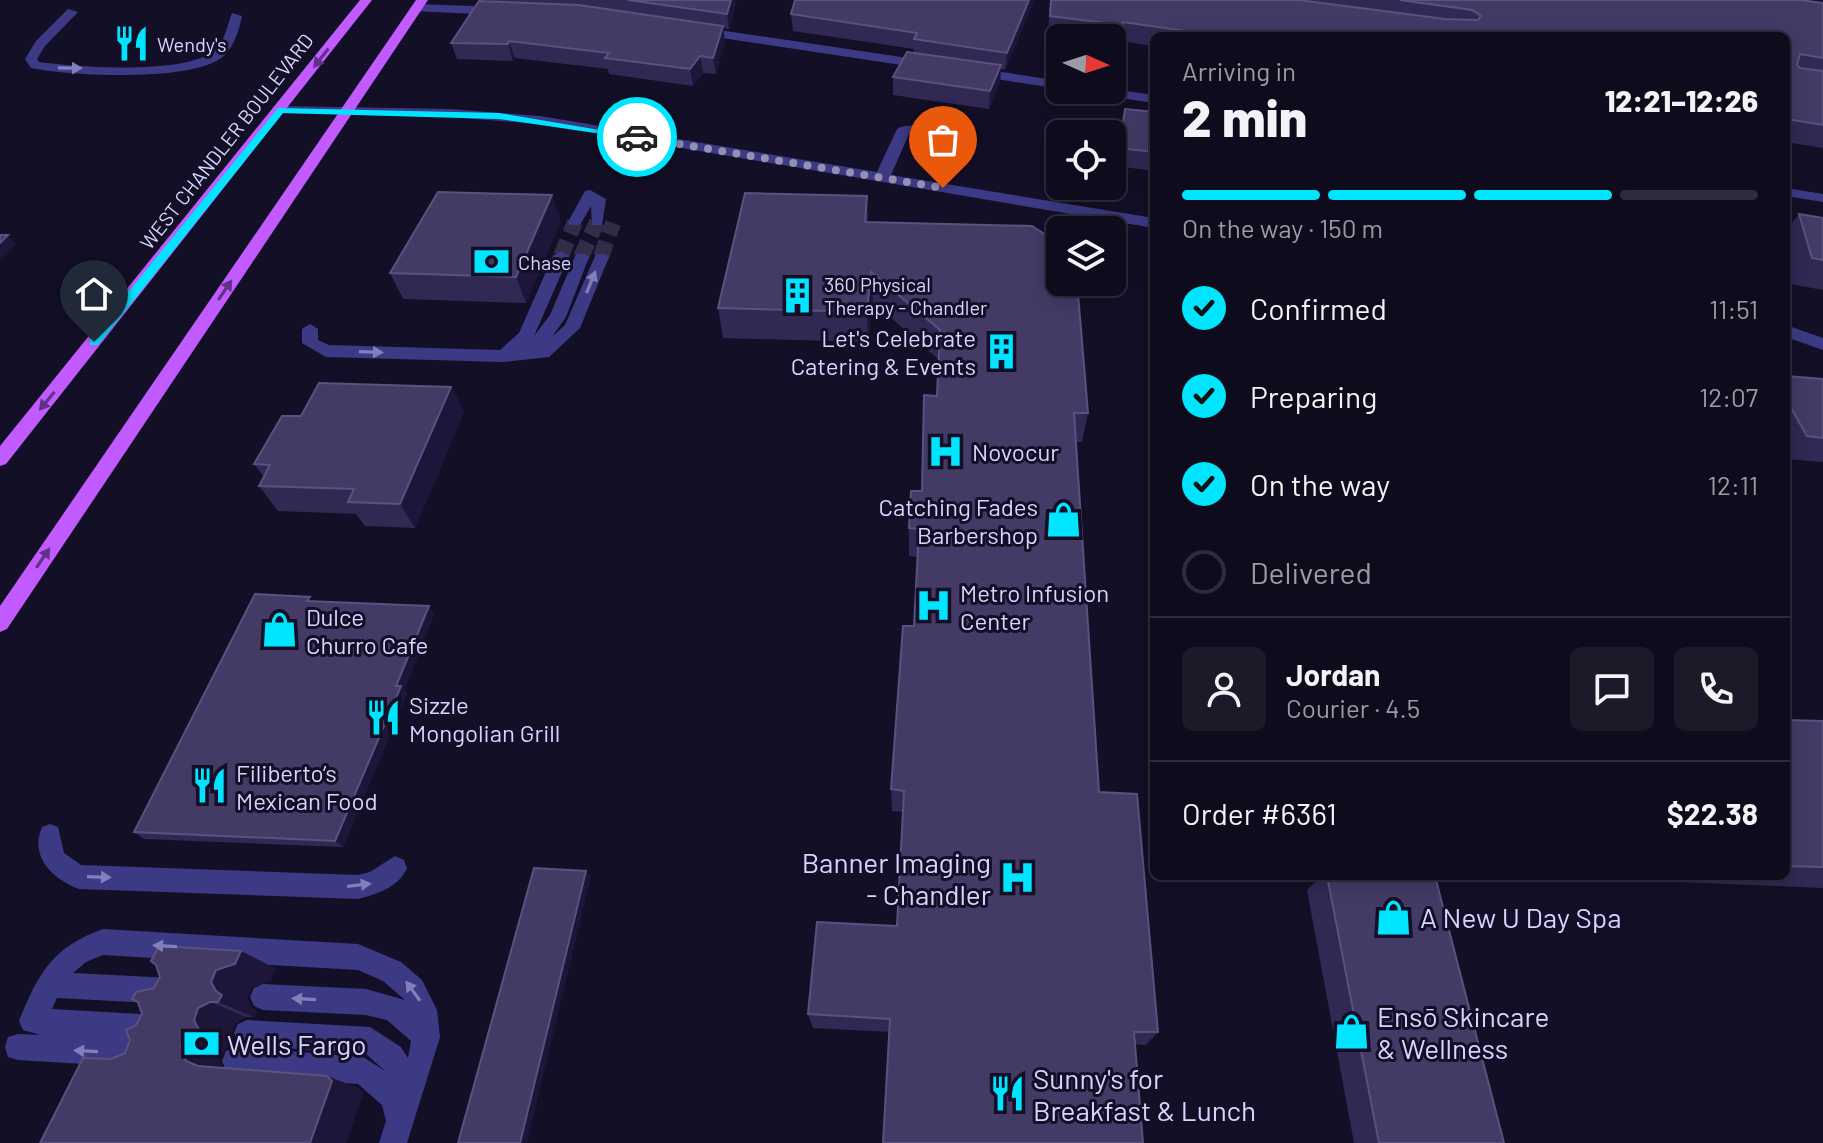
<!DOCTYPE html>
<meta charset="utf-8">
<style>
:root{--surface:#0e0b1c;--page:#1c1929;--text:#f1f3f6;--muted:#9b9ba3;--line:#2e2b3b;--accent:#00e5ff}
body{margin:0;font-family:Barlow,sans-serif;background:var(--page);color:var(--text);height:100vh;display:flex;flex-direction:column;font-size:30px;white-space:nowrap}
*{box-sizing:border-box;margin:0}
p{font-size:26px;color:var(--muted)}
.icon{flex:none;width:44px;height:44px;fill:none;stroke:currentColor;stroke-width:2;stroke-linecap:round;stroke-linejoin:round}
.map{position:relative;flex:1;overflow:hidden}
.details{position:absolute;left:1150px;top:32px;width:640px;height:848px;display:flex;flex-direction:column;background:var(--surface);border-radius:12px;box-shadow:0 4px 20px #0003,0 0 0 2px var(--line)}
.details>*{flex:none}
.needle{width:52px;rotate:93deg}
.buttons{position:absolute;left:1046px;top:24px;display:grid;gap:16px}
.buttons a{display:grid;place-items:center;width:80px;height:80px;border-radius:12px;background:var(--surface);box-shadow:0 4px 20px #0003,0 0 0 2px var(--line);font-size:40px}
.pin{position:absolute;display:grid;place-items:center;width:68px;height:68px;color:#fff;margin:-82px -34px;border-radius:50% 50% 50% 0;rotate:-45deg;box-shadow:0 0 8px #0007}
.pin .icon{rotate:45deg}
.courier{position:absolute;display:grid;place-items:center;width:80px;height:80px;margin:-40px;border:6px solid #00e5ff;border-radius:50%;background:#fff;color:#222;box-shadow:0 2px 10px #0007}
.head em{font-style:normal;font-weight:800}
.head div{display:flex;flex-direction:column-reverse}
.head{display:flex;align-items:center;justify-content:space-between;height:136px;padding:0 32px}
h1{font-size:52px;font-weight:800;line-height:60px}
.bar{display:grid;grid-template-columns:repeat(4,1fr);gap:12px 8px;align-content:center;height:96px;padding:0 32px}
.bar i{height:10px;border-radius:6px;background:var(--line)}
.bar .active{background:var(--accent)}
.bar p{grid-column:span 4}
.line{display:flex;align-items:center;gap:20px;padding:0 32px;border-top:2px solid var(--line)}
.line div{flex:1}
.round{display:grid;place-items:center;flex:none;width:84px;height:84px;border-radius:12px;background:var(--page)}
ol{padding:0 32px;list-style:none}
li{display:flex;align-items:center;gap:24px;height:88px}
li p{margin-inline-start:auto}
li .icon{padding:8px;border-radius:50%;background:var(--accent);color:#111;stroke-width:4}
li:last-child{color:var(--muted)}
li i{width:44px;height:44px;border:4px solid var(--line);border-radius:50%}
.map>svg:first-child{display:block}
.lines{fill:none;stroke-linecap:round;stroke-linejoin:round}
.minor-tunnel{stroke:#312d47;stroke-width:16;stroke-dasharray:16 8;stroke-linecap:butt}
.minor{fill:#3d3a85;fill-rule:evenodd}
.major{fill:#c25bff;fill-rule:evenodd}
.wall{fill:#312854}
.shaded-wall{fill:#1d163a}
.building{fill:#433a66;stroke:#5a527e;stroke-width:2}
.oneway{fill:#623188}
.oneway2{fill:#837fbc}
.route{fill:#00e5ff}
.done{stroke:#948fb3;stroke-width:8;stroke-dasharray:0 14.4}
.labels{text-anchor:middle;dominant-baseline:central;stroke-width:6;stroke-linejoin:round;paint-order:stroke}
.far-poi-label{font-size:20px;fill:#d9d4ff;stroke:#130f26;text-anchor:start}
.far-street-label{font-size:20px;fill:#d9d4ff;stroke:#130f26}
.poi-label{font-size:24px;fill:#d9d4ff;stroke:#130f26;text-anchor:start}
.near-poi-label{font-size:28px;fill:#d9d4ff;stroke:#130f26;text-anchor:start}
</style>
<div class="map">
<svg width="1823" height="1143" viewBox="0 0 1823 1143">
<rect width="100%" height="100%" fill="#130f26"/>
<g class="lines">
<g class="minor-tunnel">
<path d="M 561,256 L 575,222"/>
<path d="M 581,257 L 597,222"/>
<path d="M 601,257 L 613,223"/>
</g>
<g class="minor">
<path d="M 416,4 L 500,7 L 506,11 L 500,15 L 412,11 L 410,8 Z"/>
<path d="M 68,9 L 78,12 L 45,46 L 37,59 L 39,62 C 76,67 192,76 217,48 C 226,38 227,25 232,13 L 242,16 C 239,30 235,44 225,55 C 196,83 70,76 31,68 L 25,59 L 36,41 Z"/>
<path d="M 699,27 L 928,61 L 934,65 L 928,69 L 695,34 L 693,31 Z"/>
<path d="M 976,68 L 1060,81 L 1060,89 L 971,75 L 971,69 Z"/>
<path d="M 1112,89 L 1154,95 L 1154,103 L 1094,94 L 1087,90 Z"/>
<path d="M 281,106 L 450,109 L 540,116 L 877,172 L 897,129 C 908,121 945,128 956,136 L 949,140 L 909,134 L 891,175 L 1154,218 L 1154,228 L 540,124 L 450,117 L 276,113 L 276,107 Z"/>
<path d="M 1786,188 L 1823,194 L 1823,202 L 1786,196 Z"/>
<path d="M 590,190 L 606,199 L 602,225 L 592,225 L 591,206 L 580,225 L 570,225 L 568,222 L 585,191 Z"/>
<path d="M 561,251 L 569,256 L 534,336 L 550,315 L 576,254 L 586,254 L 589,257 L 566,317 L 552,337 L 565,325 L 596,254 L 606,254 L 609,257 L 580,328 L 549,357 L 503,362 L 326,357 L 302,343 L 302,329 L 310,324 L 318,329 L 318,340 L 329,345 L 500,350 L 519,333 L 553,256 Z"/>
<path d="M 1786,325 L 1823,338 L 1823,350 L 1786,337 Z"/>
<path d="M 50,824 L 58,827 L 64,853 L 81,865 L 358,875 L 370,872 L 395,856 L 404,860 L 407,868 C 399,887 377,894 358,899 L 79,889 C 53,879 29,857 42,827 Z"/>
<path d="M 103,929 L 358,944 L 401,962 L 422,980 L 437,1010 L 440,1037 L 407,1143 L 379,1143 L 386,1121 L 382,1105 L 358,1084 L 236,1075 L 226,1071 L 222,1061 L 226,1051 L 236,1047 L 363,1057 L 385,1071 L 365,1053 L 247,1046 L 238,1042 L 234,1033 L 238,1024 L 247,1020 L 370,1027 L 401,1047 L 408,1058 L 411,1041 L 387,1020 L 366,1015 L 263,1010 L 254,1006 L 250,997 L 254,988 L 263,984 L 366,989 L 405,1000 L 383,981 L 358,970 L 103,955 L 86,962 L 73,973 L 171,978 L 180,982 L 184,991 L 180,1000 L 171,1004 L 57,998 L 52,1009 L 158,1015 L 167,1019 L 171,1028 L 167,1037 L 151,1041 L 160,1044 L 164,1054 L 160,1064 L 150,1068 L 18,1060 L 8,1057 L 5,1047 L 8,1037 L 18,1034 L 40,1035 L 23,1030 L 19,1021 C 38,974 52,947 103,929 Z"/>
</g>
<g class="major">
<path d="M 360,0 L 372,0 L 6,464 L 0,466 L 0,446 Z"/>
<path d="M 416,0 L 428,0 L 7,629 L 0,632 L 0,606 Z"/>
</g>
</g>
<g class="wall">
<path d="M 491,0 L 737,0 L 729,29 L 723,28 L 725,42 L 716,74 L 703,73 L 693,86 L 609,74 L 608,69 L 515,58 L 513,61 L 457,59 L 451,43 L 491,1 Z"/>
<path d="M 795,0 L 1033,0 L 1032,6 L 1005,70 L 1001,69 L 1000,83 L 989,109 L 893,95 L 893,77 L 914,53 L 914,49 L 793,31 L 791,14 Z"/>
<path d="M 1050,0 L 1801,0 L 1823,3 L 1823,148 L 1786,142 L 1786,36 L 1154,36 L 1154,46 L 1119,41 L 1118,45 L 1112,44 L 1112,38 L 1067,38 L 1048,36 Z"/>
<path d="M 1125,109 L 1154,112 L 1154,171 L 1116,166 Z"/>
<path d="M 867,196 L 868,222 L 1088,413 L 1082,442 L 1076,442 L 1099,792 L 1158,1032 L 1146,1045 L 813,1028 L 808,1014 L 897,926 L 903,812 L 892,811 L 891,789 L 914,626 L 918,557 L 909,556 L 909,528 L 922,491 L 937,396 L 939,360 L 873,302 L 868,342 L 723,338 L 718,308 Z"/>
<path d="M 1799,214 L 1823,218 L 1823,290 L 1790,284 L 1786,269 L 1786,231 Z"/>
<path d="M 561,221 L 526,303 L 403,299 L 390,273 Z"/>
<path d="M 1786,376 L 1823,379 L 1823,462 L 1786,459 Z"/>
<path d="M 451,387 L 464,412 L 415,528 L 365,526 L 356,514 L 278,511 L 259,486 L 264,477 L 254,464 L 301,416 Z"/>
<path d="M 314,602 L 434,614 L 404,690 L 407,694 L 343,847 L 144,839 L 134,832 Z"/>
<path d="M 1786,720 L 1823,721 L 1823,888 L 1538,876 L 1786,876 Z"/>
<path d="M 1318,876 L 1435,876 L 1504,1143 L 1354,1143 L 1307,890 L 1318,879 Z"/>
<path d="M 275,968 L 270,981 L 251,987 L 247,998 L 251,1007 L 257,1011 L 254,1017 L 246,1017 L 235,1023 L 231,1034 L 236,1044 L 225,1048 L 219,1060 L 222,1068 L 327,1076 L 358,1088 L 363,1092 L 346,1143 L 40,1143 L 111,1059 L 125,1053 L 136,1025 L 160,977 Z"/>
</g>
<g class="shaded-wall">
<path d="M 731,0 L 737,0 L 729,29 L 727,14 Z"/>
<path d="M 1029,0 L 1033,0 L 1032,6 L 1005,70 L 1007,53 Z"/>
<path d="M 723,26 L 725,42 L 716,74 L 713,58 Z"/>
<path d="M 509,41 L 515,58 L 513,61 L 508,44 Z"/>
<path d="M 700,56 L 703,73 L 693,86 L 690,69 Z"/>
<path d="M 1001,65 L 1000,83 L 989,109 L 990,91 Z"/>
<path d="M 552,195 L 561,221 L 526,303 L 516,277 Z"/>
<path d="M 8,235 L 16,245 L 0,261 L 0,243 Z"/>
<path d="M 871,272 L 873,302 L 868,342 L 867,312 Z"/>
<path d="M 451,387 L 464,412 L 415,528 L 400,504 Z"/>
<path d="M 429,606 L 434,614 L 404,690 L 407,694 L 343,847 L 335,841 Z"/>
<path d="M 586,871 L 591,877 L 527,1143 L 520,1143 Z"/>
<path d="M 241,951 L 275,968 L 270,981 L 251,987 L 247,998 L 251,1007 L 257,1011 L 254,1017 L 218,1002 L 211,982 L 216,970 Z"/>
<path d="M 210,1002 L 246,1017 L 235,1023 L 231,1034 L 236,1044 L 225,1048 L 219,1060 L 225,1074 L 236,1078 L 186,1061 L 181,1047 L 198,1008 Z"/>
<path d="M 327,1076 L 358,1088 L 363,1092 L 346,1143 L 310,1143 Z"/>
</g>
<g class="building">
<path d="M 628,0 L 731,0 L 727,14 Z"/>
<path d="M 795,0 L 1029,0 L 1007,53 L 914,39 L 917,33 L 791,14 Z"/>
<path d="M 1051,0 L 1299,0 L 1445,19 L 1478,20 L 1481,16 L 1472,10 L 1400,0 L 1801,0 L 1823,3 L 1823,58 L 1800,54 L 1797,65 L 1800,68 L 1823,71 L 1823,125 L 1786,119 L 1786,36 L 1221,36 L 1123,22 L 1122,25 L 1050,16 Z"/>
<path d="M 479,1 L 579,5 L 723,26 L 713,58 L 700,56 L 690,69 L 605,58 L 609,53 L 509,41 L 508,44 L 451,43 Z"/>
<path d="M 907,52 L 1001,65 L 990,91 L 893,77 Z"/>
<path d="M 1125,109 L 1154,112 L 1154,152 L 1119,148 Z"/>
<path d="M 438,192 L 552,195 L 516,277 L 390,273 Z"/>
<path d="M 745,193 L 867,196 L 865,222 L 1032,226 L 1060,244 L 1060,282 L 1077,282 L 1088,413 L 1074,413 L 1099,792 L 1137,794 L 1158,1032 L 1134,1032 L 1143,1143 L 883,1143 L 890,1019 L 808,1014 L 817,922 L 897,926 L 904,791 L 891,789 L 903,626 L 914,626 L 919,529 L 909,528 L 911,491 L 922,491 L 924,395 L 937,396 L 940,330 L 871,272 L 867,312 L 718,308 Z"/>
<path d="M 1799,214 L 1823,218 L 1823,260 L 1812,258 Z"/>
<path d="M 0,235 L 8,235 L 0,243 Z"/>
<path d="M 1786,376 L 1823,379 L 1823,438 L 1807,436 L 1786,399 Z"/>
<path d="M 319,383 L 451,387 L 400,504 L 348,502 L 354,489 L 259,486 L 270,465 L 254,464 L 282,416 L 301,416 Z"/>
<path d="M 255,594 L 310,597 L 307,601 L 429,606 L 396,686 L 401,686 L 335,841 L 134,832 Z"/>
<path d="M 1786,720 L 1823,721 L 1823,867 L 1786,866 Z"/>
<path d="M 534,868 L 586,871 L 520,1143 L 458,1143 Z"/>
<path d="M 1327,876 L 1435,876 L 1504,1143 L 1379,1143 Z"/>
<path d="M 159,946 L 241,951 L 235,964 L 216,970 L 211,982 L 216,991 L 222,995 L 218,1002 L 210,1002 L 198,1008 L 194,1020 L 199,1030 L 187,1034 L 181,1047 L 186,1061 L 198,1066 L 327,1076 L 332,1081 L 310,1143 L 40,1143 L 83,1058 L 111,1059 L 125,1053 L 130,1040 L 126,1030 L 136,1025 L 142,1014 L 138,1002 L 132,999 L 136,992 L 154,988 L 160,977 L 156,965 L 151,961 Z"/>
</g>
<defs><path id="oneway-solid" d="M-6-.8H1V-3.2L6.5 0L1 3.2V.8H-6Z" transform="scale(2)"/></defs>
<g class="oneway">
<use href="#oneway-solid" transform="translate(321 58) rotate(128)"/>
<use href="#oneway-solid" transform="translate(225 290) rotate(-56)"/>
<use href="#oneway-solid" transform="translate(47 401) rotate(129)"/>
<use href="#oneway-solid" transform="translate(43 558) rotate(-56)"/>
</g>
<g class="oneway2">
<use href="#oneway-solid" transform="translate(70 68) rotate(1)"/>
<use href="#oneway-solid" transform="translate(591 282) rotate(-68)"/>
<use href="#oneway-solid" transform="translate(371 352) rotate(2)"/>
<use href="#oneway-solid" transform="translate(99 877) rotate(2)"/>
<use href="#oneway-solid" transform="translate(359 885) rotate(-7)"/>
<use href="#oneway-solid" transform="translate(165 946) rotate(-177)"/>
<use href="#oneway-solid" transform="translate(413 991) rotate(-126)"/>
<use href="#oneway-solid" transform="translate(304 999) rotate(-177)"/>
<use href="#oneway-solid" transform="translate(86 1051) rotate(-177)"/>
</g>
<path class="route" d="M 278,108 L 499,113 L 641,137 L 637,139 L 499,119 L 283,113 L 98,345 L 90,345 L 90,339 Z"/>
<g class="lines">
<path class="done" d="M 637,137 L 943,188"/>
</g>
<defs>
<symbol id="restaurant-bare" viewBox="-9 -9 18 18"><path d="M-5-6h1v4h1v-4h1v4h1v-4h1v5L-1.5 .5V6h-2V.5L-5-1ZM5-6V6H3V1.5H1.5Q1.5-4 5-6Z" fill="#00e5ff" stroke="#130f26" stroke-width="2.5" paint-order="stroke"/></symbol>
<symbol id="bank-bare" viewBox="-9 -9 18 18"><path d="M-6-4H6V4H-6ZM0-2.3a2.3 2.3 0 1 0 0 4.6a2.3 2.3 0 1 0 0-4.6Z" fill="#00e5ff" stroke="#130f26" stroke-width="2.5" paint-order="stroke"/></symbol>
<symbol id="building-bare" viewBox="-9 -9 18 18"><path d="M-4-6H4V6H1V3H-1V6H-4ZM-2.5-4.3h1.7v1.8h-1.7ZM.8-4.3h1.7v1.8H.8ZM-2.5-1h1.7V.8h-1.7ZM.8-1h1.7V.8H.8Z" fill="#00e5ff" stroke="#130f26" stroke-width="2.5" paint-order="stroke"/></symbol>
<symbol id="hospital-bare" viewBox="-9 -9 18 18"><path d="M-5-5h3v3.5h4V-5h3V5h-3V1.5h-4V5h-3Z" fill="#00e5ff" stroke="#130f26" stroke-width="2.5" paint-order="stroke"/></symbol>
<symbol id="shop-bare" viewBox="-9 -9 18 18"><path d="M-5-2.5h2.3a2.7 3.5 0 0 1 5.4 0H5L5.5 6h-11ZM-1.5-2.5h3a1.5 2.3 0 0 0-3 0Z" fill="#00e5ff" stroke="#130f26" stroke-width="2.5" paint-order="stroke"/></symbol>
</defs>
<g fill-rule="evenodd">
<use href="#restaurant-bare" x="106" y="18" width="51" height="51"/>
<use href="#bank-bare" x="466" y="236" width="51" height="51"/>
<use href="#building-bare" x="772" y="270" width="51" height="51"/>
<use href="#building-bare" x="976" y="326" width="51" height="51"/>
<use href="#hospital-bare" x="920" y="426" width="51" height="51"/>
<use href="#shop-bare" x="1038" y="494" width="51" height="51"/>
<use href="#hospital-bare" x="908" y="580" width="51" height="51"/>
<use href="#shop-bare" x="254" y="604" width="51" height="51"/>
<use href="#restaurant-bare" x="358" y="692" width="51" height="51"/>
<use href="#restaurant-bare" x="184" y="760" width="51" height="51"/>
<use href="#hospital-bare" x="992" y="852" width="51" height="51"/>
<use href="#shop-bare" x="1368" y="892" width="51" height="51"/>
<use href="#shop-bare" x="1326" y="1006" width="51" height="51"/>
<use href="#bank-bare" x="176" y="1018" width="51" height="51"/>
<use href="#restaurant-bare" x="982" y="1068" width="51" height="51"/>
</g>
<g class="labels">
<g class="far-poi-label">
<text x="157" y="44">Wendy's</text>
<text x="518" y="262">Chase</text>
<text x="824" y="284">360 Physical<tspan x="824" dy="23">Therapy - Chandler</tspan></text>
</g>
<g class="far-street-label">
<text transform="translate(226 141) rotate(-52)">WEST CHANDLER BOULEVARD</text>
</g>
<g class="poi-label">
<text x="976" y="337" text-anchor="end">Let's Celebrate<tspan x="976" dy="28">Catering &amp; Events</tspan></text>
<text x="972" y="451">Novocur</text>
<text x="1038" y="506" text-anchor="end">Catching Fades<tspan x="1038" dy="28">Barbershop</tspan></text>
<text x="960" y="592">Metro Infusion<tspan x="960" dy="28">Center</tspan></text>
<text x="306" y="616">Dulce<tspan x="306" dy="28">Churro Cafe</tspan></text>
<text x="409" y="704">Sizzle<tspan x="409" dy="28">Mongolian Grill</tspan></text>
<text x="236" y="772">Filiberto’s<tspan x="236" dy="28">Mexican Food</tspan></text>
</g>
<g class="near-poi-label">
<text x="991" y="862" text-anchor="end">Banner Imaging<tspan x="991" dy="32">- Chandler</tspan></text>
<text x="1420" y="917">A New U Day Spa</text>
<text x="1377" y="1016">Ensō Skincare<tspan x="1377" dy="32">&amp; Wellness</tspan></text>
<text x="227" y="1044">Wells Fargo</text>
<text x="1033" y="1078">Sunny's for<tspan x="1033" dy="32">Breakfast &amp; Lunch</tspan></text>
</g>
</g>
</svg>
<div class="buttons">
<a><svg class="needle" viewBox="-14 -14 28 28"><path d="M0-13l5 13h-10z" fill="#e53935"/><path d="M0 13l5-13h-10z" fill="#9b9ba3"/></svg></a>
<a><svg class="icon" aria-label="locate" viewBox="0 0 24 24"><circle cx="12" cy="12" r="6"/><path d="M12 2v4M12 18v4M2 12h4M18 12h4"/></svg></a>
<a><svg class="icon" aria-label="layers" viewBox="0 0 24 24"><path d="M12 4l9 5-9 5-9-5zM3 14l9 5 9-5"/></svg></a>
</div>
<div class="pin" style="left:943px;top:188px;background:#ea580c"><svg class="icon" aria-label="bag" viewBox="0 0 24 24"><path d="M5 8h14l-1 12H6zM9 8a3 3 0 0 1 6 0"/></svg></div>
<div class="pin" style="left:94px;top:342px;background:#1f2937"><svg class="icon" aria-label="home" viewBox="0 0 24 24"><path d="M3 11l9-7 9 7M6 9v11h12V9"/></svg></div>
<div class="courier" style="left:637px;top:137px"><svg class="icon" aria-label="car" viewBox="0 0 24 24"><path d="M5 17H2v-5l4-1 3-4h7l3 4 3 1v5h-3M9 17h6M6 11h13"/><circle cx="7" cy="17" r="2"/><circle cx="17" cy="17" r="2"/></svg></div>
<section class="details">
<div class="head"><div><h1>2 min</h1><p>Arriving in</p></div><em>12:21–12:26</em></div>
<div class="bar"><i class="active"></i><i class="active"></i><i class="active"></i><i></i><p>On the way · 150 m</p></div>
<ol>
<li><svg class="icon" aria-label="check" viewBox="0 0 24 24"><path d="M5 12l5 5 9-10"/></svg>Confirmed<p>11:51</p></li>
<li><svg class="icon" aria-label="check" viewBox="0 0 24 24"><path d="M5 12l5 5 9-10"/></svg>Preparing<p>12:07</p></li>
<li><svg class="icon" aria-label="check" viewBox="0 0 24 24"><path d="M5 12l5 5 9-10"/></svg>On the way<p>12:11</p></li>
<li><i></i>Delivered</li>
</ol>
<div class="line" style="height:144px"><a class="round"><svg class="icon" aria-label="person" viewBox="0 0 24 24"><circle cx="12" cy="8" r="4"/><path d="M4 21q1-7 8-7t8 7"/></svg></a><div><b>Jordan</b><p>Courier · 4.5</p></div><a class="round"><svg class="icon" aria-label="chat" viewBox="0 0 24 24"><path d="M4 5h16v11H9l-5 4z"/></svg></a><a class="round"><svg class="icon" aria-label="phone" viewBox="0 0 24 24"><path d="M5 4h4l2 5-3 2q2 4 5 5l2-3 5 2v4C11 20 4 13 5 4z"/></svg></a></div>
<div class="line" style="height:104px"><div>Order #6361</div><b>$22.38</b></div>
</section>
</div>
